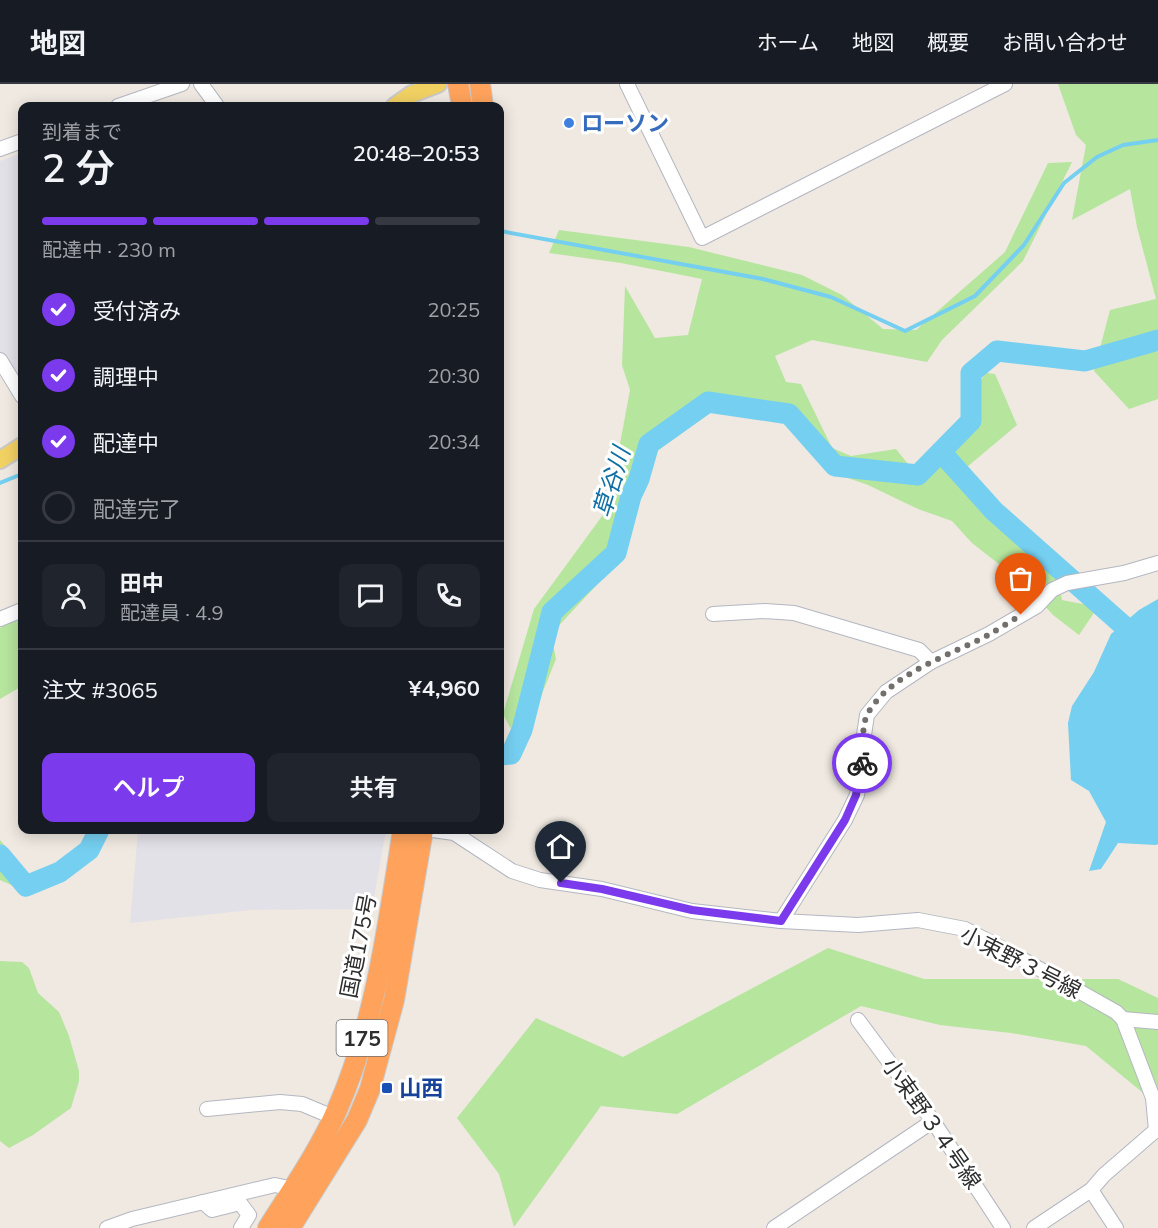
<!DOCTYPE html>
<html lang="ja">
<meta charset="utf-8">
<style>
:root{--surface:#171b24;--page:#20242c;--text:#f1f3f6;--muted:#9ea1a6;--line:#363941;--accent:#7c3aed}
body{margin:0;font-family:Mulish,"Noto Sans JP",sans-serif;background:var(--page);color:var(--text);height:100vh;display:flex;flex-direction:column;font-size:22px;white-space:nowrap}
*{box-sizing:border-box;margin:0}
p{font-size:20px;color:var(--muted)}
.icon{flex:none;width:33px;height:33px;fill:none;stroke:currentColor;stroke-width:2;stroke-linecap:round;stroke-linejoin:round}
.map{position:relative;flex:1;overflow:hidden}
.sheet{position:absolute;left:18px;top:18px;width:486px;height:732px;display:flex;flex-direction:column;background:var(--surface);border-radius:12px;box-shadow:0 3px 15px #0003}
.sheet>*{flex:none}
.pin{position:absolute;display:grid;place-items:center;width:51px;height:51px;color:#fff;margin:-62px -26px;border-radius:50% 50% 50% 0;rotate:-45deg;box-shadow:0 0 6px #0007}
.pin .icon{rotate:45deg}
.courier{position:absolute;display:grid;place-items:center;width:60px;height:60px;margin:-30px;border:4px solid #7c3aed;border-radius:50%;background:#fff;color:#222;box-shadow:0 2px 8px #0007}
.overview em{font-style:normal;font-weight:600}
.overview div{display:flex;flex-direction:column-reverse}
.overview{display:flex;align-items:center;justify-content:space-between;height:102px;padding:0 24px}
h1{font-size:39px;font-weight:600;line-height:45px}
.bar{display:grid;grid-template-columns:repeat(4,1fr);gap:9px 6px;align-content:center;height:72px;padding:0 24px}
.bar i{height:8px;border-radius:4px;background:var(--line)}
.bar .current{background:var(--accent)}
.bar p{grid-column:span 4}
.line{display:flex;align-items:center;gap:15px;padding:0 24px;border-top:2px solid var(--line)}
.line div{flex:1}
.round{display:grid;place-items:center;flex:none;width:63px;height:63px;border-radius:12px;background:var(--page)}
ol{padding:0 24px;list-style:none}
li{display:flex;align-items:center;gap:18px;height:66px}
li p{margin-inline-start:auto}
li .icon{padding:6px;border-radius:50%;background:var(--accent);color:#fff;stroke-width:4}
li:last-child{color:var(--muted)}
li i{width:33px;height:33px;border:3px solid var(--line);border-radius:50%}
.button{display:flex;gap:12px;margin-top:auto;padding:12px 24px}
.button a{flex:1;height:69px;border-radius:12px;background:var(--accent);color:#fff;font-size:24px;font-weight:600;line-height:69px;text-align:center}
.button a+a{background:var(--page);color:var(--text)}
header{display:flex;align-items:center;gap:36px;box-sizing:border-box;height:84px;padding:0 30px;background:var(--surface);border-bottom:2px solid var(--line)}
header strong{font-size:28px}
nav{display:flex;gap:33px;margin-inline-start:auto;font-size:21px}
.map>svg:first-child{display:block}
.industrial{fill:#e3e1e8}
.green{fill:#b6e59e}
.water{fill:#75cff0}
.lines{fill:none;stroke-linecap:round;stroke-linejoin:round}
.stream{stroke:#75cff0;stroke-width:4}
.river{stroke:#75cff0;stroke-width:21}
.minor-casing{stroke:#b4b7c1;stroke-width:16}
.major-casing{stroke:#c9c9c9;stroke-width:20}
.highway-casing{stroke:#c9c9c9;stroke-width:22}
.minor{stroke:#fff;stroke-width:14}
.major{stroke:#f2d163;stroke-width:16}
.highway{stroke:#ffa35c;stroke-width:20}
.done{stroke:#726f6d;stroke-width:6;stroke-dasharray:0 10.8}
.route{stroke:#7c3aed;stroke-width:8}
.shop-dot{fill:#3f7fe0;stroke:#fff;stroke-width:2}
.transit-dot{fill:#1a4fb4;stroke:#fff;stroke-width:2}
.labels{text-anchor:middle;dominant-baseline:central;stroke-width:6;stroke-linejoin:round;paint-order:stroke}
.shield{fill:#fff;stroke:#6d6d6d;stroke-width:1.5}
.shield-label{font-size:21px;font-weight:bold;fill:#2e2e2e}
.shop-label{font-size:22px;font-weight:bold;fill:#366cbe;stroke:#fff;text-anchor:start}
.street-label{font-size:22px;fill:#2e2e2e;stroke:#fff}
.transit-label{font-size:22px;font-weight:bold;fill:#164399;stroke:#fff;text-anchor:start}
.water-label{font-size:24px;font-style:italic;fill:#0d6fa3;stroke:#fff}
</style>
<header>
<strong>地図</strong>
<nav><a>ホーム</a><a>地図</a><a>概要</a><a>お問い合わせ</a></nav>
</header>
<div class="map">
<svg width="1158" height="1144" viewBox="0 0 1158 1144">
<rect width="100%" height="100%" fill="#efe9e1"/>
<g class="industrial">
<path d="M 22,69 L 22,305 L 0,271 L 0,77 Z"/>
<path d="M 138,746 L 386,746 L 372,825 L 251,826 L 130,839 Z"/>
</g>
<g class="green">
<path d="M 1058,0 L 1158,0 L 1158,315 L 1129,325 L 1094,287 L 1110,226 L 1156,215 L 1137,143 L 1130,105 L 1072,136 L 1086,61 L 1076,51 Z"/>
<path d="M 1072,78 L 1023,177 L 942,256 L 927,278 L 812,256 L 775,272 L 786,298 L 801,300 L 832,364 L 851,372 L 896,365 L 916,390 L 955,354 L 970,348 L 980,323 L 981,296 L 986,289 L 995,290 L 1017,341 L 967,383 L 1056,487 L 1062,516 L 1098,523 L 1079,551 L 1053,531 L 1027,502 L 972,459 L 952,437 L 918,425 L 868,401 L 825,386 L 800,335 L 769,321 L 721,313 L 642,367 L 627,398 L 634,442 L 618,478 L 551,550 L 556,575 L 527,647 L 513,649 L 503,630 L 534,525 L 608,424 L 630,306 L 622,281 L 625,202 L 655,254 L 688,251 L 702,195 L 621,179 L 549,169 L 559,146 L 689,163 L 802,191 L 842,211 L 883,245 L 916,246 L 1005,168 L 1048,79 Z"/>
<path d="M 22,536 L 22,602 L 0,615 L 0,544 L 11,538 Z"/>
<path d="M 0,756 L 40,804 L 29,809 L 0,796 Z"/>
<path d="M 828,864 L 924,895 L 1118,895 L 1158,914 L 1158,1016 L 1148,1013 L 1086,962 L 1011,949 L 940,941 L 861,922 L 677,1030 L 601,1022 L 514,1143 L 499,1090 L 457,1034 L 536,934 L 623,973 Z"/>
<path d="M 0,877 L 22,878 L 29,884 L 38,909 L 59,928 L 69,952 L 79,987 L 79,997 L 71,1024 L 33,1051 L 9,1064 L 0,1057 Z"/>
</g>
<path class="water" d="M 1158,515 L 1158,760 L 1156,761 L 1118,759 L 1101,785 L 1089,787 L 1106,738 L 1089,707 L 1071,696 L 1068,639 L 1072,622 L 1094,588 L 1111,550 L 1139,526 Z"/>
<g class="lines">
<g class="stream">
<path d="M 500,147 L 763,195 L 831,213 L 905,247 L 975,212 L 1024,161 L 1064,99 L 1097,73 L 1123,61 L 1158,56"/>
<path d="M 0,399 L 22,390"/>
</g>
<g class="river">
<path d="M 941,368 L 994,427 L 1133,550 L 1136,562"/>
<path d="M 500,671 L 511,670 L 522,646 L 552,528 L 616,469 L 631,412 L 639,395 L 649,360 L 708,318 L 789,330 L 835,382 L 918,391 L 971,337 L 971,289 L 997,267 L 1085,277 L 1158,256"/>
<path d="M 0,771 L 26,802 L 60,788 L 89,766 L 99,746"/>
</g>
<defs>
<g id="minor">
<path d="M 201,0 L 217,22"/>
<path d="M 627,0 L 702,154 L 1005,0"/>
<path d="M 118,22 L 182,0"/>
<path d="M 0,65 L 22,57"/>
<path d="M 0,276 L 22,312"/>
<path d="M 713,530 L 765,527 L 794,529 L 919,566 L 931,578"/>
<path d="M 0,535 L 22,526"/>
<path d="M 433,746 L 454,749 L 512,787 L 540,796 L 602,805 L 692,827 L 781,837 L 858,841 L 918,836 L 965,845 L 1013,870 L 1116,928 L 1123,935 L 1153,1014 L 1156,1046 L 1104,1091 L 1091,1106 L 1034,1144"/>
<path d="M 781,837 L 845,736 L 857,711 L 863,675 L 864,651 L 867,631 L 886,608 L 931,578 L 989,550 L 1037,522 L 1052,506 L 1067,499 L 1124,489 L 1158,479"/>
<path d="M 1123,935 L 1158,938"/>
<path d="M 858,936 L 933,1037 L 1003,1144"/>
<path d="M 207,1025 L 280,1018 L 302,1020 L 333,1033"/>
<path d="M 1091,1106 L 1116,1144"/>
<path d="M 203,1118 L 212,1126 L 240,1119 L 249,1131 L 241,1144"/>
<path d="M 107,1144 L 132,1135 L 275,1101 L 293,1105"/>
<path d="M 774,1144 L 933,1037"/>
</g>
<g id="major">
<path d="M 395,22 L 412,10 L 438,0"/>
<path d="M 0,376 L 22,362"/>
</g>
<g id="highway">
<path d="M 458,0 L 462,22"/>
<path d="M 480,0 L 483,22"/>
<path d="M 268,1144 C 292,1106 319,1067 337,1026 C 376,937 388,840 403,746"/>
<path d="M 290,1144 L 357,1036 L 370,1005 L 394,916 L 423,746"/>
</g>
</defs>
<use href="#minor" class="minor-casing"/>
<use href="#major" class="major-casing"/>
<use href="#highway" class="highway-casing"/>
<use href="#minor" class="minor"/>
<use href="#major" class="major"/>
<use href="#highway" class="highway"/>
</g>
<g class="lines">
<path class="done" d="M 862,679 C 865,664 860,644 868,629 C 892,588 950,572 990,550 C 1000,544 1011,537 1021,531"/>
<path class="route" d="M 561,799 L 602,805 L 692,826 L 781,837 L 845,736 L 856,711 L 862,679"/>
</g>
<circle class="shop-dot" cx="569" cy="39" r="6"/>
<rect class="transit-dot" x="381" y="998" width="12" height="12" rx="3"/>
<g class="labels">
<rect class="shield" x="336.5" y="936" width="51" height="36" rx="4.5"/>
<g class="shield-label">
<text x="362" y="954">175</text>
</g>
<g class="shop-label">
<text x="581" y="39">ローソン</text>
</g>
<g class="street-label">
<text transform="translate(358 862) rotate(-79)">国道175号</text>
<text transform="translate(1021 878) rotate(27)">小束野３号線</text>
<text transform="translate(932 1039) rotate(55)">小束野３４号線</text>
</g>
<g class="transit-label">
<text x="399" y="1004">山西</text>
</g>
<g class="water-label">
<text transform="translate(611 398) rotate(-73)">草谷川</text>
</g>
</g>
</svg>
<div class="pin" style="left:1021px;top:531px;background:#ea580c"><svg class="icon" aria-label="bag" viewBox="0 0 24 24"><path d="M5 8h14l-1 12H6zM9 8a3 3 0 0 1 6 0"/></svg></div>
<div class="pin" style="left:561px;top:799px;background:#1f2937"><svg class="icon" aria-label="home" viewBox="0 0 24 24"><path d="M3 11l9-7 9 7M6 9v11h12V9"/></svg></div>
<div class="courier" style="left:862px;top:679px"><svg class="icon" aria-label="bike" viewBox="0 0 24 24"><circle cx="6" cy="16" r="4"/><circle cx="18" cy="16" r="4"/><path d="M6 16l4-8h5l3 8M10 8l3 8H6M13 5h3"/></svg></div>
<section class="sheet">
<div class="overview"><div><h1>2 分</h1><p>到着まで</p></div><em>20:48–20:53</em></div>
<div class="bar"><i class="current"></i><i class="current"></i><i class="current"></i><i></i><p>配達中 · 230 m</p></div>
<ol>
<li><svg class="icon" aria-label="check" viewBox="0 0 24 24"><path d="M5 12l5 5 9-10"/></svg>受付済み<p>20:25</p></li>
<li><svg class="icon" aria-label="check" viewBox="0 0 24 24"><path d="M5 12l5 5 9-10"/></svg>調理中<p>20:30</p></li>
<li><svg class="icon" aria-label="check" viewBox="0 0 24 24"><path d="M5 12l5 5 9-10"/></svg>配達中<p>20:34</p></li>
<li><i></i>配達完了</li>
</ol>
<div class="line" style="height:108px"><a class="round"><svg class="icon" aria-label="person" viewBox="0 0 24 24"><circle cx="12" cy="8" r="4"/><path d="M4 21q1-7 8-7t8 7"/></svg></a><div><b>田中</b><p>配達員 · 4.9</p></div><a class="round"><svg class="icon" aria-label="chat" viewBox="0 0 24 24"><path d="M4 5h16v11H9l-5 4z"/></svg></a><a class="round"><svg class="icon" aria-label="phone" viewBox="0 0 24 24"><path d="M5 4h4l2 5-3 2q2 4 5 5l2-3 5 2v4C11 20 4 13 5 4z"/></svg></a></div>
<div class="line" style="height:78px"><div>注文 #3065</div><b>¥4,960</b></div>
<div class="button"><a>ヘルプ</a><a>共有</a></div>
</section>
</div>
